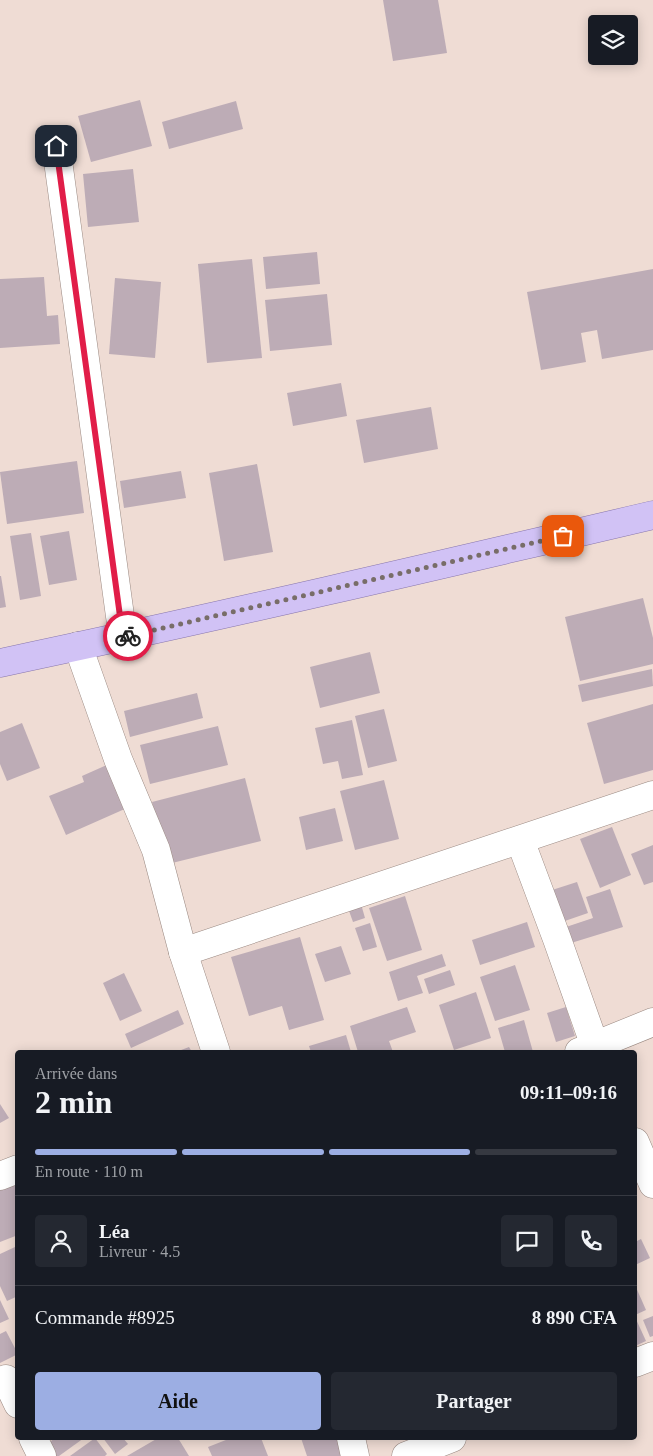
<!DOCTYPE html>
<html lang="fr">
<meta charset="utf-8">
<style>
:root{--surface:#171b24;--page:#242831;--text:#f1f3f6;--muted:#9ea1a6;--line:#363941;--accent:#9caee3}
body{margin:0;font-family:"Times New Roman",serif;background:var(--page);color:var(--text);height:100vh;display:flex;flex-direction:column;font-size:19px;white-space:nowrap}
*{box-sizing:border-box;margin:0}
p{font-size:16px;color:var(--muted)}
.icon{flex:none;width:28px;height:28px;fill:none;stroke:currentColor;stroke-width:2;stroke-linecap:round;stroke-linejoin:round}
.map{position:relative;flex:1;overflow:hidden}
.drawer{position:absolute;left:15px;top:1050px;width:622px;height:390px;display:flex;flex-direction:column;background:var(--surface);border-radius:5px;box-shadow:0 2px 12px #0003}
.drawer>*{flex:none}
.controls{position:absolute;left:588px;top:15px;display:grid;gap:10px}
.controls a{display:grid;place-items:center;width:50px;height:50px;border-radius:5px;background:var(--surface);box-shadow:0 2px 12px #0003;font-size:25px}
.pin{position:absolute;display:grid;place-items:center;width:42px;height:42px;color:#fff;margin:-21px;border-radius:10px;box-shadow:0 2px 8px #0006}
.courier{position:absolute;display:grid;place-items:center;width:50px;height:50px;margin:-25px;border:4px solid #e11d48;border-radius:50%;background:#fff;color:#222;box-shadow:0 1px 6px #0007}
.head em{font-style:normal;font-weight:700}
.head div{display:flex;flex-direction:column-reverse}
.head{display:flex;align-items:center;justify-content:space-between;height:85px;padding:0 20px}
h1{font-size:32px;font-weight:700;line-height:38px}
.bar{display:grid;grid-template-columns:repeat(4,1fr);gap:8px 5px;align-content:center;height:60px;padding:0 20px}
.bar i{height:6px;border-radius:4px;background:var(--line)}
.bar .current{background:var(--accent)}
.bar p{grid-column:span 4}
.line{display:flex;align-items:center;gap:12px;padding:0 20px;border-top:1px solid var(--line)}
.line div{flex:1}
.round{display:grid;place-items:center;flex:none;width:52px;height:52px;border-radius:5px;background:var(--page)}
.button{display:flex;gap:10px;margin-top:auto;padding:10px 20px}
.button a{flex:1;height:58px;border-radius:5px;background:var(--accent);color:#111;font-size:20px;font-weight:700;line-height:58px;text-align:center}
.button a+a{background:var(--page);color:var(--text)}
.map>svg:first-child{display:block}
.building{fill:#bdacb6}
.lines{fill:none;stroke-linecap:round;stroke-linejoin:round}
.minor-casing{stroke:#9a8982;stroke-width:29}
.major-casing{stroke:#8775ab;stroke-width:29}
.minor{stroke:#fff;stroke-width:28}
.major{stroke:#d1c2f5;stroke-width:28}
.done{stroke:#786d68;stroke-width:5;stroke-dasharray:0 9}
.route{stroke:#e11d48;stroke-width:6}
</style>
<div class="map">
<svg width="653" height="1456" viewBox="0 0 653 1456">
<rect width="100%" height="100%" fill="#efdcd4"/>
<g class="building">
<path d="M 383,0 L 438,0 L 447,53 L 393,61 Z"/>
<path d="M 140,100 L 152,146 L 91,162 L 78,116 Z"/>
<path d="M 236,101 L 243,129 L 169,149 L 162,122 Z"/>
<path d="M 133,169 L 139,222 L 88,227 L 83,174 Z"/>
<path d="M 317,252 L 320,284 L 266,289 L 263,257 Z"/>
<path d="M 252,259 L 262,358 L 207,363 L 198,264 Z"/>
<path d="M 653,269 L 653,350 L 602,359 L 597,330 L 581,333 L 586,362 L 541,370 L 527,292 Z"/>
<path d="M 44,277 L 47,316 L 58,315 L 60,344 L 0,348 L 0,279 Z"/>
<path d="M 115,278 L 161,282 L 155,358 L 109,354 Z"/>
<path d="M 327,294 L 332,345 L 270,351 L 265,300 Z"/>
<path d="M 341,383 L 347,416 L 293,426 L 287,393 Z"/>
<path d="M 431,407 L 438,449 L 364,463 L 356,420 Z"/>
<path d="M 77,461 L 84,513 L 7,524 L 0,472 Z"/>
<path d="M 257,464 L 273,552 L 224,561 L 209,473 Z"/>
<path d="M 181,471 L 186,498 L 124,508 L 120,481 Z"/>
<path d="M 69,531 L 77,580 L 49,585 L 40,536 Z"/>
<path d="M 31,533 L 41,596 L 20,600 L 10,536 Z"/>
<path d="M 0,576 L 1,576 L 6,607 L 0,608 Z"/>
<path d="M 643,598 L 653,638 L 653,664 L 580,681 L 565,617 Z"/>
<path d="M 370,652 L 380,693 L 320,708 L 310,667 Z"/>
<path d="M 652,669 L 653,686 L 582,702 L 578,685 Z"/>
<path d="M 197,693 L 203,718 L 130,737 L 124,711 Z"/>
<path d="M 653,704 L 653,770 L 604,784 L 587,723 Z"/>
<path d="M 384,709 L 397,761 L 368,768 L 355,716 Z"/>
<path d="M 352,720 L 363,775 L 342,779 L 338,761 L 323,764 L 315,728 Z"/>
<path d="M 22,723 L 40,768 L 7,781 L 0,764 L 0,732 Z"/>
<path d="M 218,726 L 228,765 L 150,784 L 140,745 Z"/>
<path d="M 109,764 L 127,808 L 66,835 L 49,796 L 84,782 L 82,776 Z"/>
<path d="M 245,778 L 261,841 L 168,864 L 152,802 Z"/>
<path d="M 384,780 L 399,839 L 355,850 L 340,791 Z"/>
<path d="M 335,808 L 343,841 L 306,850 L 299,817 Z"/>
<path d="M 612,827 L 631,875 L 600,888 L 580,839 Z"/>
<path d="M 653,845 L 653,882 L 644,885 L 631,854 Z"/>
<path d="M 577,882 L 588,913 L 559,923 L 549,891 Z"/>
<path d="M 610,889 L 623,927 L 571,943 L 566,927 L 593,918 L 586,897 Z"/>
<path d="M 405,896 L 422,950 L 387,961 L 369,908 Z"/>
<path d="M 361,904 L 365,918 L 353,922 L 348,908 Z"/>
<path d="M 527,922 L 535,947 L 480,965 L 472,940 Z"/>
<path d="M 370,923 L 377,947 L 363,951 L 355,928 Z"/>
<path d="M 300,937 L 324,1020 L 289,1030 L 282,1006 L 249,1016 L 231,957 Z"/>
<path d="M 341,946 L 351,974 L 325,982 L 315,954 Z"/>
<path d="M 442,954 L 446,966 L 417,976 L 423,993 L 398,1001 L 389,972 Z"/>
<path d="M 515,965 L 530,1010 L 495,1021 L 480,977 Z"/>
<path d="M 450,970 L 455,985 L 429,994 L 424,979 Z"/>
<path d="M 124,973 L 142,1011 L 120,1021 L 103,983 Z"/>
<path d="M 476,992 L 491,1038 L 454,1050 L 439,1005 Z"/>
<path d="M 407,1007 L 416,1032 L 389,1041 L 393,1052 L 358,1052 L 350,1026 Z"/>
<path d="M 566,1007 L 575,1036 L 556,1042 L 547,1013 Z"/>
<path d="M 178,1010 L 184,1024 L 131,1048 L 125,1034 Z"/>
<path d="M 524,1020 L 533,1052 L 505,1052 L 498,1028 Z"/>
<path d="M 346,1035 L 351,1052 L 311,1052 L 309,1046 Z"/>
<path d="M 189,1047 L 192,1052 L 176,1052 Z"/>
<path d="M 0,1104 L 9,1118 L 0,1123 Z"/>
<path d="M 18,1181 L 18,1235 L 0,1242 L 0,1188 Z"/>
<path d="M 641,1239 L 650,1258 L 635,1265 L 635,1242 Z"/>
<path d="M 15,1247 L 18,1253 L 18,1296 L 7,1301 L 0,1286 L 0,1254 Z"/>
<path d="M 635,1285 L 646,1310 L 635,1315 Z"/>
<path d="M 0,1300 L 9,1319 L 0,1323 Z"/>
<path d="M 653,1316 L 653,1336 L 650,1337 L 643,1320 Z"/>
<path d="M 635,1317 L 646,1341 L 635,1346 Z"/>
<path d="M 6,1331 L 18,1354 L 0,1363 L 0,1334 Z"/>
<path d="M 55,1438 L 84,1438 L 59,1456 L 56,1456 L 47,1444 Z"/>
<path d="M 95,1438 L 107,1454 L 105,1456 L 70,1456 Z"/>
<path d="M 103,1438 L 123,1438 L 128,1444 L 115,1454 Z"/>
<path d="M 158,1438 L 178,1438 L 189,1456 L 127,1456 Z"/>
<path d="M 231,1438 L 261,1438 L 268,1456 L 212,1456 L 208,1447 Z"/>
<path d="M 301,1438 L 337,1438 L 342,1456 L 307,1456 Z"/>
</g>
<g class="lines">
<defs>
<g id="minor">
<path d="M 56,146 L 123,638"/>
<path d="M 78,646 L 118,759 L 156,850 L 183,952 L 216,1052"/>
<path d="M 520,840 L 557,939 L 597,1052"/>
<path d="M 183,952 L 653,795"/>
<path d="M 579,1052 L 653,1022"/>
<path d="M 635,1142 L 653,1184"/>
<path d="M 0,1176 L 18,1169"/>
<path d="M 635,1363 L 653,1356"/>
<path d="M 6,1379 L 18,1404"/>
<path d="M 33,1438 L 42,1456"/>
<path d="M 351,1438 L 355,1456"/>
<path d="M 406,1456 L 452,1438"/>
</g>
<path id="major" d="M 0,663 C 218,617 436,566 653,515"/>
</defs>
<use href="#minor" class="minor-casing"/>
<use href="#major" class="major-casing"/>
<use href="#minor" class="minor"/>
<use href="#major" class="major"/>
</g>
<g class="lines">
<path class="done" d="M 128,636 L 563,536"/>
<path class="route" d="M 56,146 L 123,638 L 128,636"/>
</g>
</svg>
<div class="controls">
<a><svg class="icon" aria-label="layers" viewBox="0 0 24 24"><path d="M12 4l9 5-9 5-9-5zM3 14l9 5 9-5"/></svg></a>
</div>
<div class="pin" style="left:563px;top:536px;background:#ea580c"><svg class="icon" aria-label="bag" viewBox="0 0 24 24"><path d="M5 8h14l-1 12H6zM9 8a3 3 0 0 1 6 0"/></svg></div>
<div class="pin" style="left:56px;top:146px;background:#1f2937"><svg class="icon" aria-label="home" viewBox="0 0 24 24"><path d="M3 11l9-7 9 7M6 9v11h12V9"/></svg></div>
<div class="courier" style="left:128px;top:636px"><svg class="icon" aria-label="bike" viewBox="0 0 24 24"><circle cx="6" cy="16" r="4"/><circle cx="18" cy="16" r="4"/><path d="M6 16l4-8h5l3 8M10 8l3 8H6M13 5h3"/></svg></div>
<section class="drawer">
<div class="head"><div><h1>2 min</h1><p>Arrivée dans</p></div><em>09:11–09:16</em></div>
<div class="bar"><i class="current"></i><i class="current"></i><i class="current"></i><i></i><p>En route · 110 m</p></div>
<div class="line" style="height:90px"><a class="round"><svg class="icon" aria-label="person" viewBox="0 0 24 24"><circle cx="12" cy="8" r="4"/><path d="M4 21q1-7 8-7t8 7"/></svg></a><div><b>Léa</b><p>Livreur · 4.5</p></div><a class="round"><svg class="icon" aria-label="chat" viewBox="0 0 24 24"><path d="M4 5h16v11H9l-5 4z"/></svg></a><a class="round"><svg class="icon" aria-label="phone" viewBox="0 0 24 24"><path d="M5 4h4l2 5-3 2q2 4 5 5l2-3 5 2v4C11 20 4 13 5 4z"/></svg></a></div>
<div class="line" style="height:65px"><div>Commande #8925</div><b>8 890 CFA</b></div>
<div class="button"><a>Aide</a><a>Partager</a></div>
</section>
</div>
